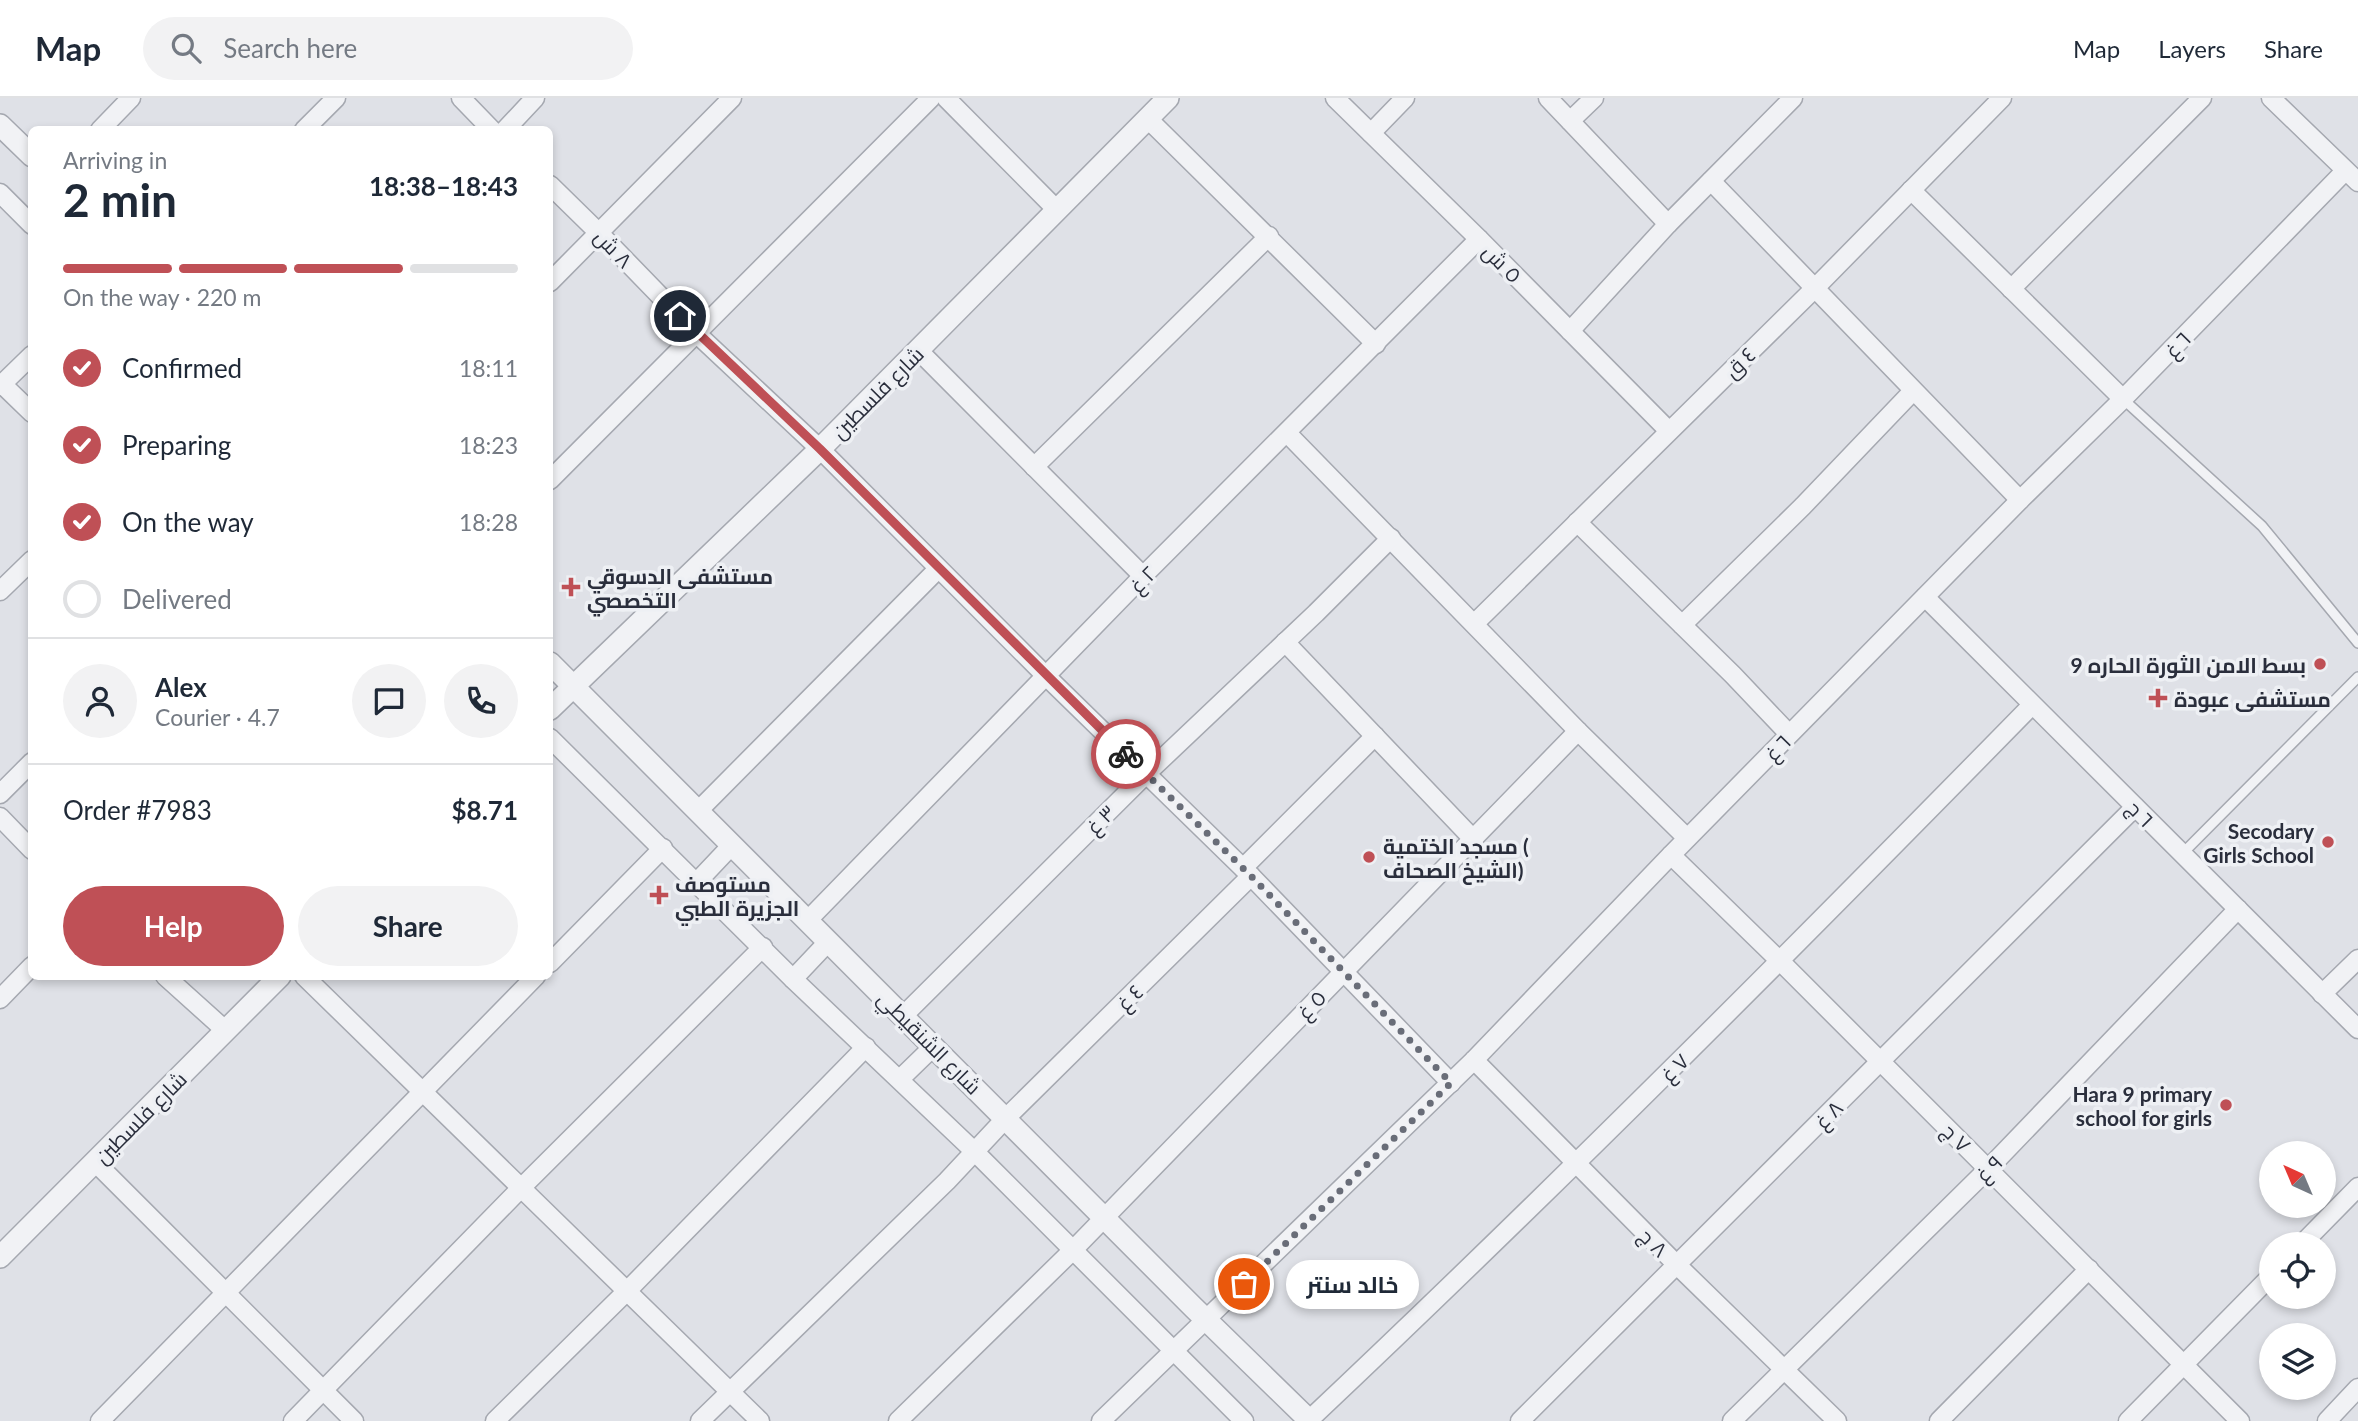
<!DOCTYPE html>
<meta charset="utf-8">
<style>
:root{--surface:#fff;--page:#f2f2f3;--text:#1f2937;--muted:#747a83;--line:#e0e1e3;--accent:#bf5056}
body{margin:0;font-family:Lato,Cairo,sans-serif;background:var(--page);color:var(--text);height:100vh;display:flex;flex-direction:column;font-size:26px;white-space:nowrap}
*{box-sizing:border-box;margin:0}
p{font-size:23px;color:var(--muted)}
.icon{flex:none;width:38px;height:38px;fill:none;stroke:currentColor;stroke-width:2;stroke-linecap:round;stroke-linejoin:round}
.map{position:relative;flex:1;overflow:hidden}
.side{position:absolute;left:28px;top:28px;width:525px;height:854px;display:flex;flex-direction:column;background:var(--surface);border-radius:10px;box-shadow:0 4px 10px #0003}
.side>*{flex:none}
.needle{width:46px;rotate:316deg}
.tools{position:absolute;left:2259px;top:1043px;display:grid;gap:14px}
.tools a{display:grid;place-items:center;width:77px;height:77px;border-radius:50%;background:var(--surface);box-shadow:0 4px 10px #0003;font-size:35px}
.pin{position:absolute;display:grid;place-items:center;width:60px;height:60px;color:#fff;margin:-30px;border:4px solid #fff;border-radius:50%;box-shadow:0 2px 7px #0007}
.courier{position:absolute;display:grid;place-items:center;width:70px;height:70px;margin:-35px;border:5px solid #bf5056;border-radius:50%;background:#fff;color:#222;box-shadow:0 2px 9px #0007}
.bubble{position:absolute;height:49px;border-radius:24px;background:var(--surface);box-shadow:0 4px 10px #0003;font-size:23px;font-weight:700;line-height:49px;text-align:center}
.head em{font-style:normal;font-weight:700}
.head div{display:flex;flex-direction:column-reverse}
.head{display:flex;align-items:center;justify-content:space-between;height:119px;padding:0 35px}
h1{font-size:46px;font-weight:700;line-height:52px}
.bar{display:grid;grid-template-columns:repeat(4,1fr);gap:10px 7px;align-content:center;height:84px;padding:0 35px}
.bar i{height:9px;border-radius:5px;background:var(--line)}
.bar .active{background:var(--accent)}
.bar p{grid-column:span 4}
.line{display:flex;align-items:center;gap:18px;padding:0 35px;border-top:2px solid var(--line)}
.line div{flex:1}
.round{display:grid;place-items:center;flex:none;width:74px;height:74px;border-radius:37px;background:var(--page)}
ol{padding:0 35px;list-style:none}
li{display:flex;align-items:center;gap:21px;height:77px}
li p{margin-inline-start:auto}
li .icon{padding:7px;border-radius:50%;background:var(--accent);color:#fff;stroke-width:4}
li:last-child{color:var(--muted)}
li i{width:38px;height:38px;border:4px solid var(--line);border-radius:50%}
.cta{display:flex;gap:14px;margin-top:auto;padding:14px 35px}
.cta a{flex:1;height:80px;border-radius:42px;background:var(--accent);color:#fff;font-size:28px;font-weight:700;line-height:80px;text-align:center}
.cta a+a{background:var(--page);color:var(--text)}
header{display:flex;align-items:center;gap:42px;box-sizing:border-box;height:98px;padding:0 35px;background:var(--surface);border-bottom:2px solid var(--line)}
header strong{font-size:33px}
nav{display:flex;gap:38px;margin-inline-start:auto;font-size:24px}
.search{width:490px;height:63px;background:var(--page);display:flex;align-items:center;gap:18px;box-sizing:border-box;padding:0 24px;border-radius:38px;color:var(--muted);font-size:26px}
.map>svg:first-child{display:block}
.lines{fill:none;stroke-linecap:round;stroke-linejoin:round}
.service-casing{stroke:#a5a8b0;stroke-width:12}
.minor-casing{stroke:#a5a8b0;stroke-width:21}
.tertiary-casing{stroke:#a5a8b0;stroke-width:24}
.service{stroke:#f1f2f5;stroke-width:9}
.minor{stroke:#f1f2f5;stroke-width:18}
.tertiary{stroke:#f1f2f5;stroke-width:21}
.done{stroke:#696d78;stroke-width:7;stroke-dasharray:0 12.6}
.route{stroke:#bf5056;stroke-width:9}
.poi-dot{fill:#bf5056;stroke:#eef0f4;stroke-width:2.5}
.labels{text-anchor:middle;dominant-baseline:central;stroke-width:7;stroke-linejoin:round;paint-order:stroke}
.street-label{font-size:21px;fill:#2a2e3c;stroke:#eef0f4}
.poi-label{font-size:21px;font-weight:bold;fill:#2a2e3c;stroke:#eef0f4;text-anchor:start}
</style>
<header>
<strong>Map</strong>
<div class="search"><svg class="icon" aria-label="search" viewBox="0 0 24 24"><circle cx="10" cy="10" r="6"/><path d="M15 15l6 6"/></svg>Search here</div>
<nav><a>Map</a><a>Layers</a><a>Share</a></nav>
</header>
<div class="map">
<svg width="2358" height="1323" viewBox="0 0 2358 1323">
<rect width="100%" height="100%" fill="#dfe1e7"/>
<g class="lines">
<defs>
<g id="service">
<path d="M 2123,301 L 2262,428 L 2358,545"/>
<path d="M 2182,756 L 2358,579"/>
</g>
<g id="minor">
<path d="M 461,0 L 492,32"/>
<path d="M 946,0 L 1057,112"/>
<path d="M 1335,0 L 1479,141 L 1669,333"/>
<path d="M 1548,0 L 1668,126"/>
<path d="M 2271,0 L 2358,84"/>
<path d="M 1147,20 L 1376,246"/>
<path d="M 1570,23 L 1594,0"/>
<path d="M 100,32 L 131,0"/>
<path d="M 304,32 L 336,0"/>
<path d="M 505,32 L 535,0"/>
<path d="M 1371,35 L 1405,0"/>
<path d="M 1711,83 L 2020,402"/>
<path d="M 550,87 L 598,134 L 696,235 L 820,351 L 1047,579 L 1251,778 L 1451,985"/>
<path d="M 1911,92 L 2123,301"/>
<path d="M 0,95 L 32,127"/>
<path d="M 550,184 L 732,0"/>
<path d="M 2011,191 L 2202,0"/>
<path d="M 1570,233 L 1668,126 L 1793,0"/>
<path d="M 918,252 L 1143,478"/>
<path d="M 2,286 L 32,315"/>
<path d="M 0,288 L 32,257"/>
<path d="M 1287,335 L 1578,633 L 1687,740"/>
<path d="M 1034,369 L 1269,138"/>
<path d="M 550,382 L 931,0"/>
<path d="M 1577,424 L 1733,577 L 1789,636"/>
<path d="M 0,493 L 32,462"/>
<path d="M 1925,499 L 2358,931"/>
<path d="M 1475,525 L 1815,190 L 2002,0"/>
<path d="M 1682,527 L 1803,408 L 1913,293"/>
<path d="M 1285,544 L 1474,742"/>
<path d="M 550,640 L 793,881 L 975,1054 L 1244,1323"/>
<path d="M 0,696 L 32,664"/>
<path d="M 699,712 L 938,471"/>
<path d="M 0,719 L 32,752"/>
<path d="M 1671,757 L 1781,864 L 2240,1323"/>
<path d="M 1243,770 L 1375,638"/>
<path d="M 697,784 L 732,747"/>
<path d="M 807,823 L 1143,478 L 1479,141"/>
<path d="M 550,865 L 663,750"/>
<path d="M 165,878 L 225,932"/>
<path d="M 304,878 L 760,1323"/>
<path d="M 793,881 L 828,844"/>
<path d="M 2322,896 L 2358,861"/>
<path d="M 0,901 L 32,868"/>
<path d="M 903,918 L 1146,676 L 1316,515 L 1391,440"/>
<path d="M 1474,962 L 1677,1167 L 1837,1323"/>
<path d="M 900,981 L 934,948"/>
<path d="M 95,1064 L 354,1323"/>
<path d="M 2302,1146 L 2358,1089"/>
<path d="M 100,1323 L 536,878"/>
<path d="M 293,1323 L 521,1090 L 763,849"/>
<path d="M 495,1323 L 627,1193 L 866,949"/>
<path d="M 700,1323 L 947,1083 L 1006,1020 L 1251,778"/>
<path d="M 898,1323 L 1072,1153 L 1578,633"/>
<path d="M 1101,1323 L 1474,962 L 1671,757 L 2020,402 L 2123,301 L 2345,73"/>
<path d="M 1308,1323 C 1555,1090 1794,850 2032,607"/>
<path d="M 1520,1323 L 2135,709"/>
<path d="M 1732,1323 L 1989,1070 L 2238,811"/>
<path d="M 1939,1323 L 2089,1171"/>
<path d="M 2128,1323 L 2272,1177"/>
<path d="M 2327,1323 L 2358,1290"/>
</g>
<g id="tertiary">
<path d="M 0,27 L 32,58"/>
<path d="M 550,565 L 1194,1210 L 1310,1323"/>
<path d="M 550,611 L 820,351 L 1168,0"/>
<path d="M 0,1159 L 280,878"/>
</g>
</defs>
<use href="#service" class="service-casing"/>
<use href="#minor" class="minor-casing"/>
<use href="#tertiary" class="tertiary-casing"/>
<use href="#service" class="service"/>
<use href="#minor" class="minor"/>
<use href="#tertiary" class="tertiary"/>
</g>
<g class="lines">
<path class="done" d="M 1126,656 L 1251,778 L 1451,985 L 1244,1186"/>
<path class="route" d="M 680,218 L 820,351 L 1126,656"/>
</g>
<g class="poi-dot">
<path d="M567.5 478.5h7v7h7v7h-7v7h-7v-7h-7v-7h7z"/>
<circle cx="2320" cy="566" r="7"/>
<path d="M2154.5 589.5h7v7h7v7h-7v7h-7v-7h-7v-7h7z"/>
<circle cx="2328" cy="744" r="7"/>
<circle cx="1369" cy="759" r="7"/>
<path d="M655.5 786.5h7v7h7v7h-7v7h-7v-7h-7v-7h7z"/>
<circle cx="2226" cy="1007" r="7"/>
</g>
<g class="labels">
<g class="street-label">
<text transform="translate(614 150) rotate(46)">٨ ش</text>
<text transform="translate(1503 165) rotate(45)">٥ ش</text>
<text transform="translate(2177 246) rotate(-46)">٦ غ</text>
<text transform="translate(1739 264) rotate(-44)">٤ ق</text>
<text transform="translate(877 294) rotate(-45)">شارع فلسطين</text>
<text transform="translate(1142 481) rotate(-46)">٢ غ</text>
<text transform="translate(1777 649) rotate(-46)">٦ غ</text>
<text transform="translate(2141 715) rotate(45)">٦ ج</text>
<text transform="translate(1100 721) rotate(-45)">٣ غ</text>
<text transform="translate(1129 899) rotate(-45)">٤ غ</text>
<text transform="translate(1311 906) rotate(-46)">٥ غ</text>
<text transform="translate(930 944) rotate(45)">شارع الشنقيطي</text>
<text transform="translate(1674 969) rotate(-45)">٧ غ</text>
<text transform="translate(1828 1016) rotate(-45)">٨ غ</text>
<text transform="translate(140 1019) rotate(-45)">شارع فلسطين</text>
<text transform="translate(1957 1039) rotate(45)">٧ ج</text>
<text transform="translate(1988 1070) rotate(-45)">٩ غ</text>
<text transform="translate(1654 1144) rotate(45)">٨ ج</text>
</g>
<g class="poi-label">
<text x="587" y="477">مستشفى الدسوقي<tspan x="587" dy="24">التخصصي</tspan></text>
<text x="2306" y="566" text-anchor="end">بسط الامن الثورة الحاره 9</text>
<text x="2174" y="600">مستشفى عبودة</text>
<text x="2314" y="732" text-anchor="end">Secodary<tspan x="2314" dy="24">Girls School</tspan></text>
<text x="1383" y="747">مسجد الختمية (<tspan x="1383" dy="24">الشيخ الصحاف)</tspan></text>
<text x="675" y="785">مستوصف<tspan x="675" dy="24">الجزيرة الطبي</tspan></text>
<text x="2212" y="995" text-anchor="end">Hara 9 primary<tspan x="2212" dy="24">school for girls</tspan></text>
</g>
</g>
</svg>
<div class="tools">
<a><svg class="needle" viewBox="-14 -14 28 28"><path d="M0-13l5 13h-10z" fill="#e53935"/><path d="M0 13l5-13h-10z" fill="#747a83"/></svg></a>
<a><svg class="icon" aria-label="locate" viewBox="0 0 24 24"><circle cx="12" cy="12" r="6"/><path d="M12 2v4M12 18v4M2 12h4M18 12h4"/></svg></a>
<a><svg class="icon" aria-label="layers" viewBox="0 0 24 24"><path d="M12 4l9 5-9 5-9-5zM3 14l9 5 9-5"/></svg></a>
</div>
<div class="pin" style="left:1244px;top:1186px;background:#ea580c"><svg class="icon" aria-label="bag" viewBox="0 0 24 24"><path d="M5 8h14l-1 12H6zM9 8a3 3 0 0 1 6 0"/></svg></div>
<div class="pin" style="left:680px;top:218px;background:#1f2937"><svg class="icon" aria-label="home" viewBox="0 0 24 24"><path d="M3 11l9-7 9 7M6 9v11h12V9"/></svg></div>
<div class="courier" style="left:1126px;top:656px"><svg class="icon" aria-label="bike" viewBox="0 0 24 24"><circle cx="6" cy="16" r="4"/><circle cx="18" cy="16" r="4"/><path d="M6 16l4-8h5l3 8M10 8l3 8H6M13 5h3"/></svg></div>
<div class="bubble" style="left:1286px;top:1162px;width:133px">خالد سنتر</div>
<section class="side">
<div class="head"><div><h1>2 min</h1><p>Arriving in</p></div><em>18:38–18:43</em></div>
<div class="bar"><i class="active"></i><i class="active"></i><i class="active"></i><i></i><p>On the way · 220 m</p></div>
<ol>
<li><svg class="icon" aria-label="check" viewBox="0 0 24 24"><path d="M5 12l5 5 9-10"/></svg>Confirmed<p>18:11</p></li>
<li><svg class="icon" aria-label="check" viewBox="0 0 24 24"><path d="M5 12l5 5 9-10"/></svg>Preparing<p>18:23</p></li>
<li><svg class="icon" aria-label="check" viewBox="0 0 24 24"><path d="M5 12l5 5 9-10"/></svg>On the way<p>18:28</p></li>
<li><i></i>Delivered</li>
</ol>
<div class="line" style="height:126px"><a class="round"><svg class="icon" aria-label="person" viewBox="0 0 24 24"><circle cx="12" cy="8" r="4"/><path d="M4 21q1-7 8-7t8 7"/></svg></a><div><b>Alex</b><p>Courier · 4.7</p></div><a class="round"><svg class="icon" aria-label="chat" viewBox="0 0 24 24"><path d="M4 5h16v11H9l-5 4z"/></svg></a><a class="round"><svg class="icon" aria-label="phone" viewBox="0 0 24 24"><path d="M5 4h4l2 5-3 2q2 4 5 5l2-3 5 2v4C11 20 4 13 5 4z"/></svg></a></div>
<div class="line" style="height:91px"><div>Order #7983</div><b>$8.71</b></div>
<div class="cta"><a>Help</a><a>Share</a></div>
</section>
</div>
